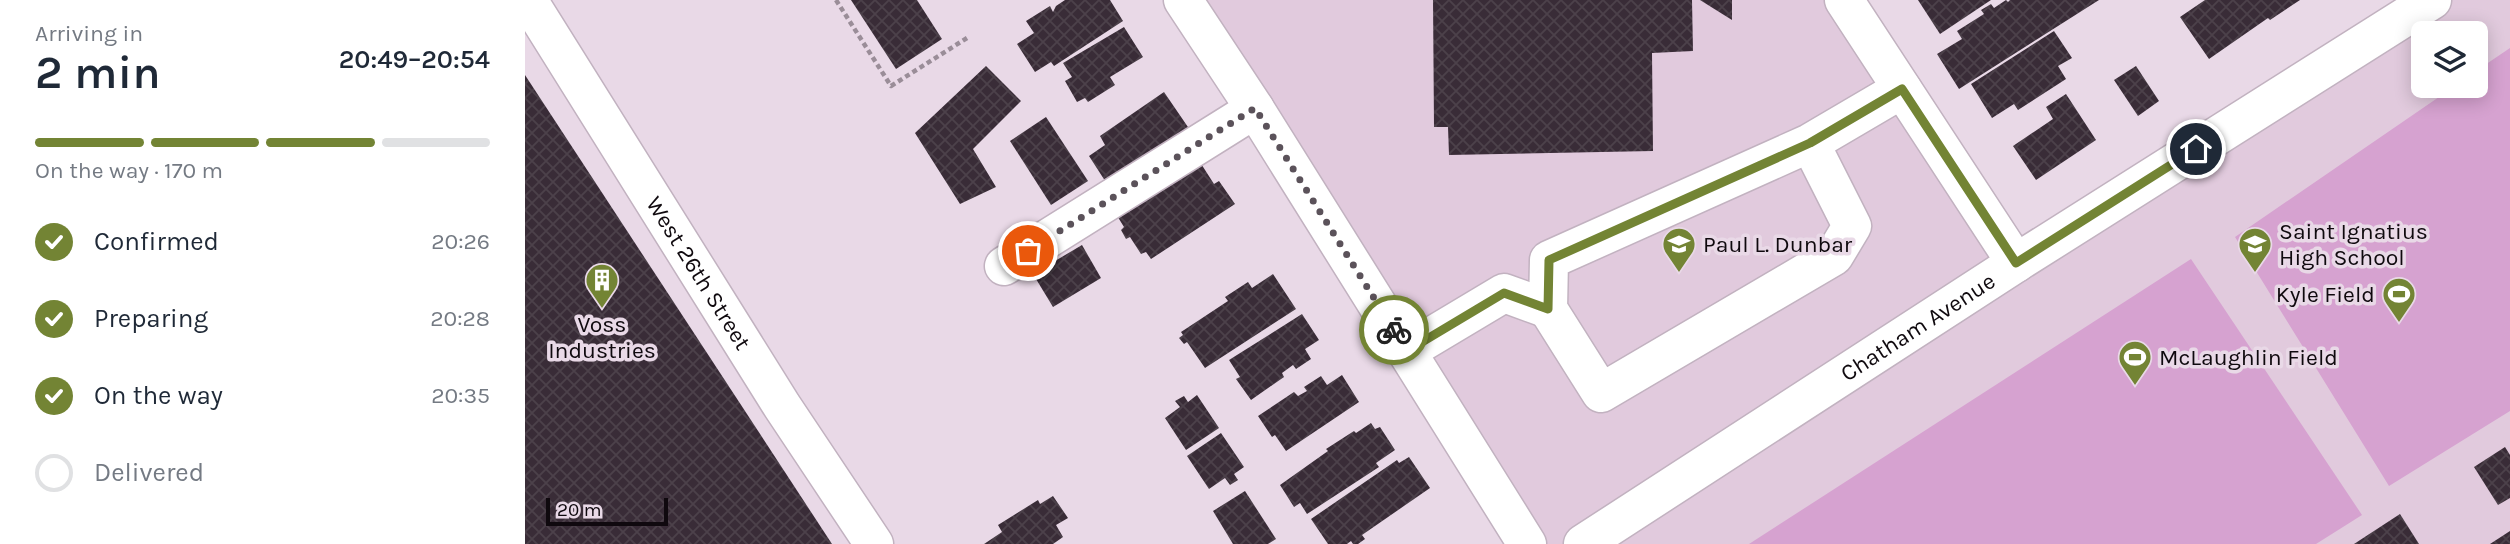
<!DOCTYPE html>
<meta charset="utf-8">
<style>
:root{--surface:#fff;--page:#f2f2f3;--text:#1f2937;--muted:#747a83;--line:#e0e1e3;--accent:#738434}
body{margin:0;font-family:Karla,sans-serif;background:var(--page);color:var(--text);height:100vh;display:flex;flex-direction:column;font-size:26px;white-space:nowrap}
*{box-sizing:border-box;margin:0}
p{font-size:23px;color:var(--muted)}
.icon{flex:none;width:38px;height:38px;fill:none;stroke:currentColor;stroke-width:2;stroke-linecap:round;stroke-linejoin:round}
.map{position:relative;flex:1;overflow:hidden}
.details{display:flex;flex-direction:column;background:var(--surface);width:525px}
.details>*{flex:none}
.fabs{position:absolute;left:1886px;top:21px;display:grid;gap:14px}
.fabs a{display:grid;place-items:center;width:77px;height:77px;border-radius:10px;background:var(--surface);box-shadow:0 4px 18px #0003;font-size:35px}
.scale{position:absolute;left:21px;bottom:18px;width:122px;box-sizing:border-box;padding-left:7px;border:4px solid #0f090e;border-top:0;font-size:19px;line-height:24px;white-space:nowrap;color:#0f090e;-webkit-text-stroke:5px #e9d9e7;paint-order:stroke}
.pin{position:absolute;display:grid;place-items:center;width:60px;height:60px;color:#fff;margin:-30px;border:4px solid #fff;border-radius:50%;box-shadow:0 2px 7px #0007}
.courier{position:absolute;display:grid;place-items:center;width:70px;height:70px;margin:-35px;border:5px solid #738434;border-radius:50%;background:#fff;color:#222;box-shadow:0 2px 9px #0007}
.summary em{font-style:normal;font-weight:600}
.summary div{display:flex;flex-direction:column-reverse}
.summary{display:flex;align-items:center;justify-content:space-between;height:119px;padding:0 35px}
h1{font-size:46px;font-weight:600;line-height:52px}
.bar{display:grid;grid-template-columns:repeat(4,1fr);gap:10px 7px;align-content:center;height:84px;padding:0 35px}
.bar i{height:9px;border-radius:5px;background:var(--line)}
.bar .current{background:var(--accent)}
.bar p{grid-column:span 4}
ol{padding:0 35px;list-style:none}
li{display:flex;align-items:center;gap:21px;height:77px}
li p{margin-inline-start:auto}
li .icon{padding:7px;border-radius:50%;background:var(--accent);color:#fff;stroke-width:4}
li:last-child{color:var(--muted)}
li i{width:38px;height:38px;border:4px solid var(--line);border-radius:50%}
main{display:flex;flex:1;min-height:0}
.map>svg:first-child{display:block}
.built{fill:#e1cadd;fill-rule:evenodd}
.park{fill:#d6a2d0}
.building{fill:url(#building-cross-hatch)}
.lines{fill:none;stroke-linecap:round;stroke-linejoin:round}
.minor-casing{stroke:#c2b2c0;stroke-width:41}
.path{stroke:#9a8d98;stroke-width:4.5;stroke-dasharray:5 3.5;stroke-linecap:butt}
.minor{stroke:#fff;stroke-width:38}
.done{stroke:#5b525a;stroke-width:7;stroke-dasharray:0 12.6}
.route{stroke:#738434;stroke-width:9}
.labels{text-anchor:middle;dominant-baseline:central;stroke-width:7;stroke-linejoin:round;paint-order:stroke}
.poi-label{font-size:23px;fill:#0f090e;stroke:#e9d9e7;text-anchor:start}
.street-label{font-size:23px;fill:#0f090e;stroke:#e9d9e7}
</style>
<main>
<section class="details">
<div class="summary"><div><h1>2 min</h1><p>Arriving in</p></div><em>20:49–20:54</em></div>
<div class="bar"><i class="current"></i><i class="current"></i><i class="current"></i><i></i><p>On the way · 170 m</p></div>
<ol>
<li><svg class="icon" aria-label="check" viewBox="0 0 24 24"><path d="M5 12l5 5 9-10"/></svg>Confirmed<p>20:26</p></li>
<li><svg class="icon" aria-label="check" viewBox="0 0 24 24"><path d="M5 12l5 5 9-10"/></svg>Preparing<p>20:28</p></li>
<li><svg class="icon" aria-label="check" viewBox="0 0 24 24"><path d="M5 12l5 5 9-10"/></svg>On the way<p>20:35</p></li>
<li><i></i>Delivered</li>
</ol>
</section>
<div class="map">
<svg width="1985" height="544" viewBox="0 0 1985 544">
<defs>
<pattern id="building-cross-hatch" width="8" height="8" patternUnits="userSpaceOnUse" patternTransform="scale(1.75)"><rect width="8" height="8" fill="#392c37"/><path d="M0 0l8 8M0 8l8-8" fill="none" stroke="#4c414a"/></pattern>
</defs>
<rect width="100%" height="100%" fill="#e9d9e7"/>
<path class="built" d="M 658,0 L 1319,0 L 1491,263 L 1907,0 L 1985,0 L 1985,544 L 1002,544 ZM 1899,33 L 1951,33 L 1951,86 L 1899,86 Z"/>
<g class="park">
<path d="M 1985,48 L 1985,411 L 1864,486 L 1710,237 L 1930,86 L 1951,86 L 1951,71 Z"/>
<path d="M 1666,259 L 1837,515 L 1791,544 L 1224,544 Z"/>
</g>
<g class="building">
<path d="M 326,0 L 392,0 L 417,39 L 371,69 Z"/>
<path d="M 540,0 L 585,0 L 598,21 L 529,66 L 526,62 L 510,72 L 492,44 L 509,33 L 501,21 L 525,6 L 528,12 L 531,6 Z"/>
<path d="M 908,0 L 1167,0 L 1168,51 L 1127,53 L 1128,151 L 924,155 L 923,127 L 909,127 Z"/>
<path d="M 1175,0 L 1207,0 L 1207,20 Z"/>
<path d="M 1393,0 L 1466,0 L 1415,34 Z"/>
<path d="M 1481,0 L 1483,2 L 1485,0 L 1574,0 L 1434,89 L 1412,54 L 1437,39 L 1432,31 L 1459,14 L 1456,10 L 1466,4 L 1469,8 Z"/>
<path d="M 1680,0 L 1775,0 L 1745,20 L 1743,18 L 1684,59 L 1655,17 Z"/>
<path d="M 599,27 L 618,57 L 585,77 L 590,85 L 563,102 L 560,98 L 552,102 L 540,81 L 547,77 L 538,63 Z"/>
<path d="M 1529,31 L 1547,58 L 1533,66 L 1541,79 L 1493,110 L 1489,104 L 1467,118 L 1446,84 Z"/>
<path d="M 461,66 L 496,101 L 448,149 L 471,187 L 435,204 L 390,133 Z"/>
<path d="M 1611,66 L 1634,101 L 1613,116 L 1589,80 Z"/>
<path d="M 0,75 L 307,544 L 0,544 Z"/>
<path d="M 639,92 L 665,130 L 584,187 L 564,156 L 580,145 L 575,136 Z"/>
<path d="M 1541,94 L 1571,140 L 1511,180 L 1488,146 L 1528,119 L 1521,107 Z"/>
<path d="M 521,117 L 563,181 L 526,205 L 485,141 Z"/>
<path d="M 673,159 L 689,184 L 694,181 L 710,204 L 626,259 L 621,252 L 616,254 L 605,237 L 601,239 L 596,230 L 599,227 L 586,206 Z"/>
<path d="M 557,245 L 576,278 L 528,307 L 508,274 Z"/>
<path d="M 748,274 L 771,309 L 680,368 L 662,342 L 659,344 L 654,338 L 658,335 L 656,332 L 703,301 L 700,297 L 723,282 L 727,288 Z"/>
<path d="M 777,314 L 794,340 L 780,349 L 786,359 L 771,369 L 768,365 L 757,373 L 759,377 L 726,400 L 711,379 L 715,377 L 704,360 Z"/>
<path d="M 817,375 L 834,402 L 761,451 L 750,435 L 747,437 L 733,416 L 769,392 L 773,396 L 782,391 L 779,387 L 796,376 L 802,385 Z"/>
<path d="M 672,395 L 694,428 L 661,450 L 640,418 L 655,407 L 650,401 L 659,396 L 663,402 Z"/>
<path d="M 846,423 L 850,429 L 855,427 L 870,450 L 851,463 L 854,467 L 782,514 L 775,503 L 769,507 L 755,485 L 803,451 L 801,449 L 829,431 L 831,433 Z"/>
<path d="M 696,433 L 719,467 L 709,474 L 713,480 L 705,485 L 700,478 L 684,489 L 662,456 Z"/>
<path d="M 1980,447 L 1985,455 L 1985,498 L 1973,505 L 1949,467 Z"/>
<path d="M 884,457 L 905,488 L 837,535 L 840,539 L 833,544 L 828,544 L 826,541 L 822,544 L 803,544 L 786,519 L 872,460 L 874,463 Z"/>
<path d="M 720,491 L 751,539 L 743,544 L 708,544 L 688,511 Z"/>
<path d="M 528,496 L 543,518 L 531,525 L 538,537 L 528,544 L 459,544 L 477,532 L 473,525 L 513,500 L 515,504 Z"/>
<path d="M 1875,514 L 1894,544 L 1829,544 Z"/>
<path d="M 1985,531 L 1985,544 L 1965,544 Z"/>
</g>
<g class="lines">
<defs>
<g id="minor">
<path id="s1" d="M 3,0 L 257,406 L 349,544"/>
<path d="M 658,0 L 730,109 L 1002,544"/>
<path d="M 1319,0 L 1491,263"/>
<path d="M 1285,143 L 1327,226 L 1309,256 L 1076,393 L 1023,309 L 1024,260 L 1285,143 L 1377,89"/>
<path d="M 479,266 L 730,109"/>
<path d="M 882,351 L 979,293 L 1023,309"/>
<path id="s2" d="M 1058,544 L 1491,263 L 1907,0"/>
</g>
</defs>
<use href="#minor" class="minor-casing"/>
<path class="path" d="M 311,0 L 366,86 L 442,38"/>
<use href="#minor" class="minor"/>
</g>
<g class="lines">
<path class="done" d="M 503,251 L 730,108 L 869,330"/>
<path class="route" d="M 869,330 L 882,351 L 979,293 L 1023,309 L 1024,260 L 1285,143 L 1377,89 L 1491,263 L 1671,149"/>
</g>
<defs>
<symbol id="school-pin" viewBox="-11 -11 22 30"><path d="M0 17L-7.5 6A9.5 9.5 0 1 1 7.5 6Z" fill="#738434" stroke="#e9d9e7"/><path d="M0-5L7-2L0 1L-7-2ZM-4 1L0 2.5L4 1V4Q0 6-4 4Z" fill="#fff"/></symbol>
<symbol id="building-pin" viewBox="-11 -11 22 30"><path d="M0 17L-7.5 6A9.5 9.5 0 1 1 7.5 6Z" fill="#738434" stroke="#e9d9e7"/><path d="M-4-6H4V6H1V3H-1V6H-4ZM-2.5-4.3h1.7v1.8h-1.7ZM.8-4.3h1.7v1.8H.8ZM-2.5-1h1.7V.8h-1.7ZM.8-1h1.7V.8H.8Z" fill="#fff"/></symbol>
<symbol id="stadium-pin" viewBox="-11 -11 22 30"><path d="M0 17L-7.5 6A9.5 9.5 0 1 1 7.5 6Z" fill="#738434" stroke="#e9d9e7"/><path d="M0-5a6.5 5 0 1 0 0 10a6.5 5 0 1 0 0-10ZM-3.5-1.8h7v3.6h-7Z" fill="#fff"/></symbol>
</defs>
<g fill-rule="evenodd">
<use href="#school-pin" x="1135" y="225" width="38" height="52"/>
<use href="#school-pin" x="1711" y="225" width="38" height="52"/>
<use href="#building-pin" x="58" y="261" width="38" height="52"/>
<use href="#stadium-pin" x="1855" y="275" width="38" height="52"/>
<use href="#stadium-pin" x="1591" y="338" width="38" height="52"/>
</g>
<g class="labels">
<g class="poi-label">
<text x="1754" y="231">Saint Ignatius<tspan x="1754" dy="26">High School</tspan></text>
<text x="1178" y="244">Paul L. Dunbar</text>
<text x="1850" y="294" text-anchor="end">Kyle Field</text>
<text x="77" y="324" text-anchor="middle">Voss<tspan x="77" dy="26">Industries</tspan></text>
<text x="1634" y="357">McLaughlin Field</text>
</g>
<g class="street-label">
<text stroke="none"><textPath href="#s1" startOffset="322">West 26th Street</textPath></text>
<text stroke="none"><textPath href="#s2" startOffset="399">Chatham Avenue</textPath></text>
</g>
</g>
</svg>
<div class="fabs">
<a><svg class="icon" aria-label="layers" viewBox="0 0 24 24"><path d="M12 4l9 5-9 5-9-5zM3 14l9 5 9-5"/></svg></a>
</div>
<div class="scale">20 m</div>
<div class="pin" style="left:503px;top:251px;background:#ea580c"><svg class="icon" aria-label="bag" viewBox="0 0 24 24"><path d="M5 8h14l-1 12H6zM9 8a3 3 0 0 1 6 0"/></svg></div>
<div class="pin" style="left:1671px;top:149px;background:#1f2937"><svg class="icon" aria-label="home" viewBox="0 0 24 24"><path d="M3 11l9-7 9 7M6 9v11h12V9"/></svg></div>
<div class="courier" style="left:869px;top:330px"><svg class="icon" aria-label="bike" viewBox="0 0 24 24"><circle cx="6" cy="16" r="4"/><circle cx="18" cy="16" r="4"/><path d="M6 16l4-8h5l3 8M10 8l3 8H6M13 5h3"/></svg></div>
</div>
</main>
